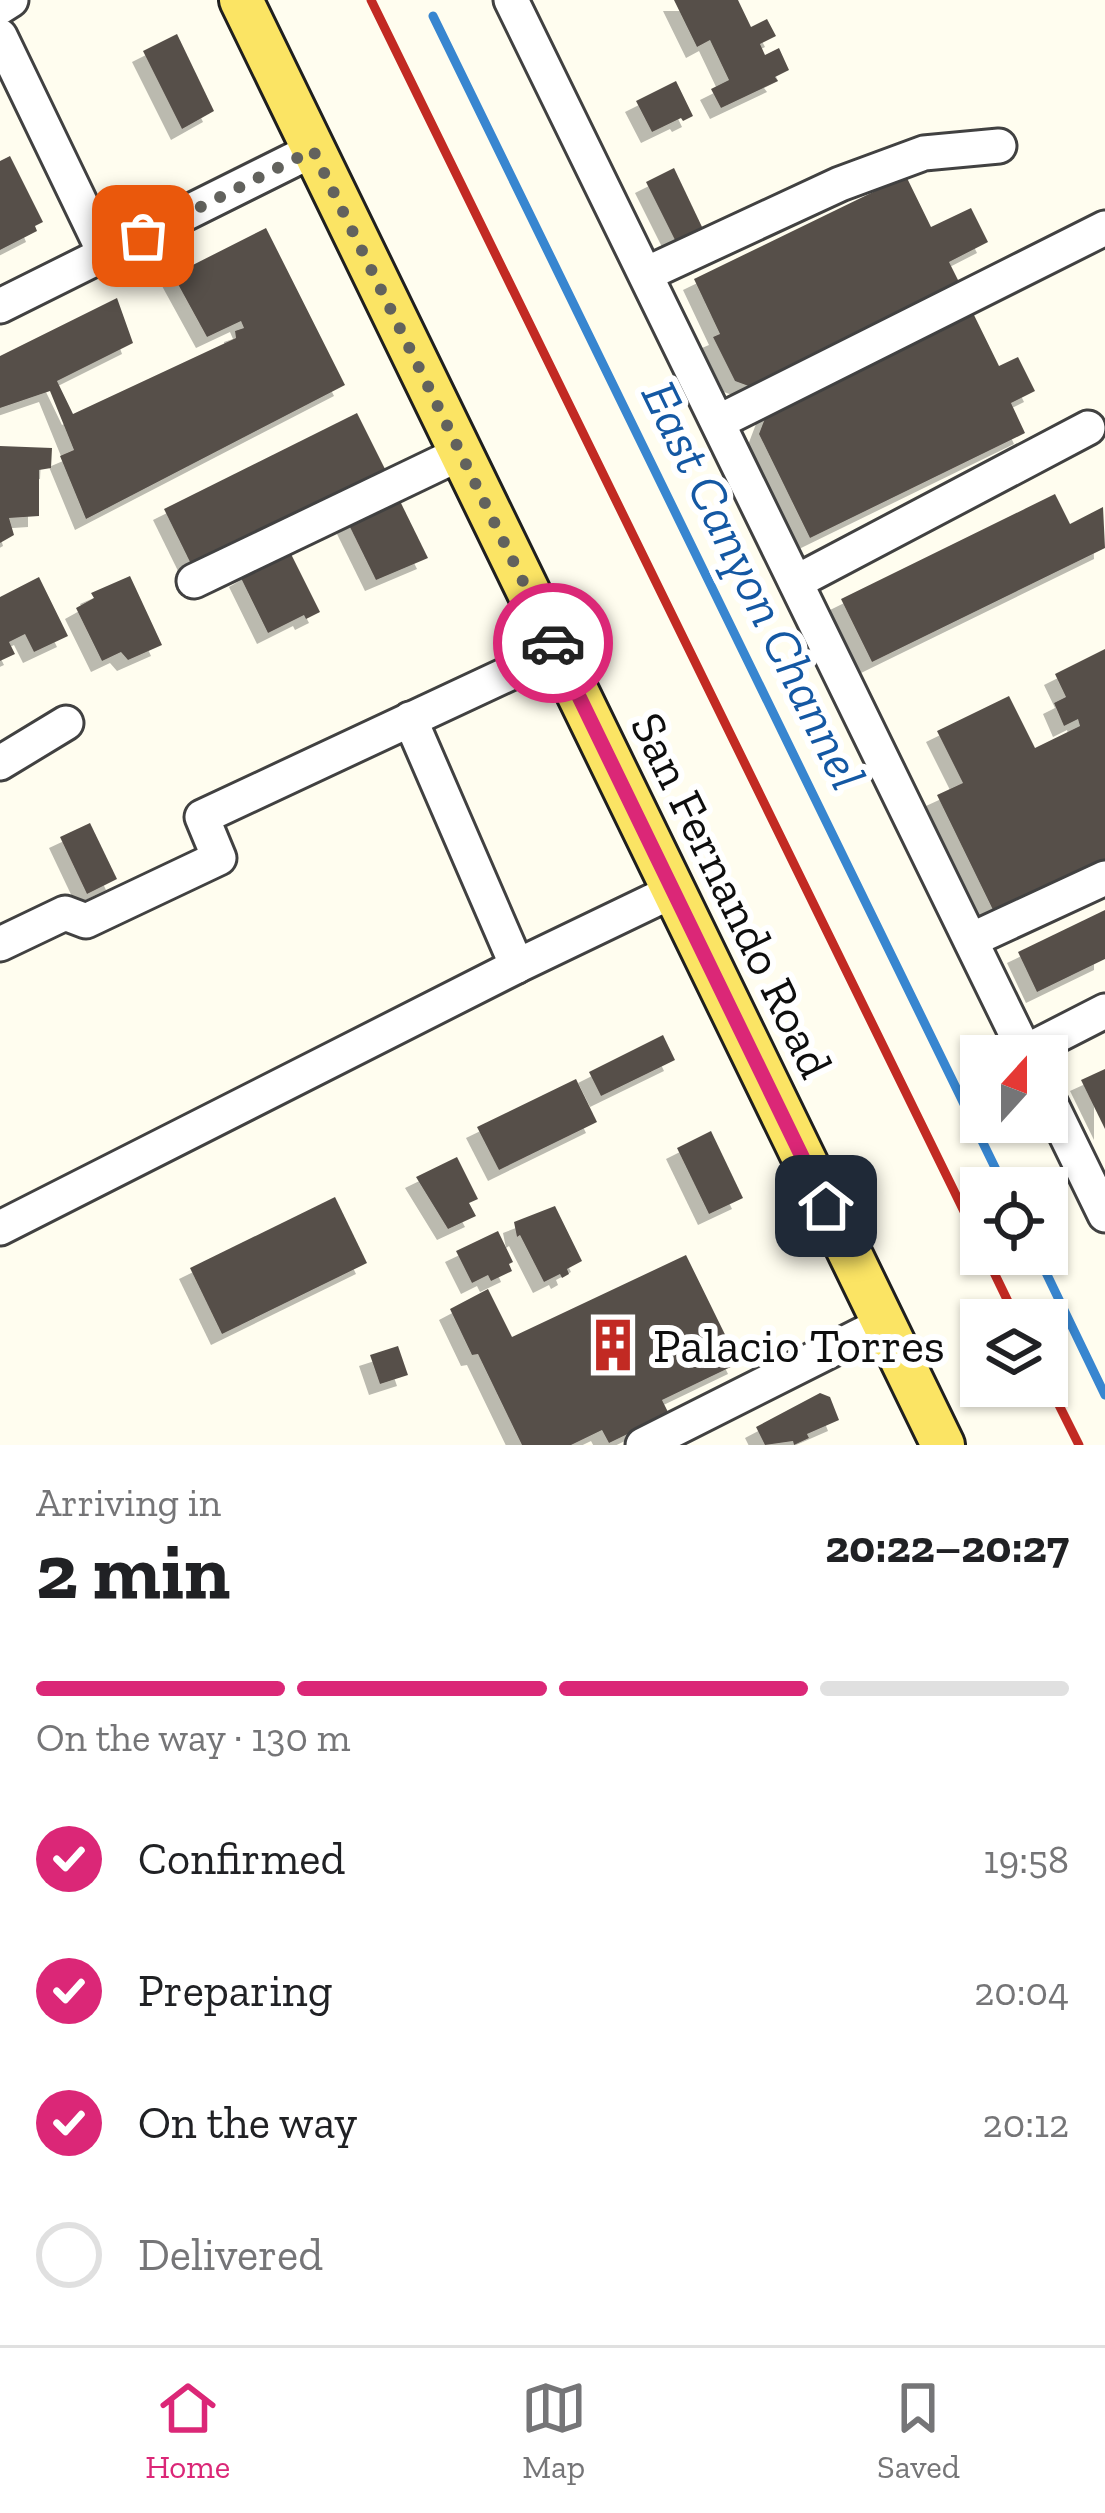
<!DOCTYPE html>
<meta charset="utf-8">
<style>
:root{--surface:#fff;--page:#f2f2f2;--text:#202124;--muted:#757577;--line:#e0e0e0;--accent:#db2777}
body{margin:0;font-family:"Zilla Slab",serif;background:var(--page);color:var(--text);height:100vh;display:flex;flex-direction:column;font-size:45px;white-space:nowrap}
*{box-sizing:border-box;margin:0}
p{font-size:39px;color:var(--muted)}
.icon{flex:none;width:66px;height:66px;fill:none;stroke:currentColor;stroke-width:2;stroke-linecap:round;stroke-linejoin:round}
.map{position:relative;height:1445px;overflow:hidden}
.side{display:flex;flex-direction:column;background:var(--surface);flex:1}
.side>*{flex:none}
.needle{width:78px;rotate:21deg}
.fabs{position:absolute;left:960px;top:1035px;display:grid;gap:24px}
.fabs a{display:grid;place-items:center;width:108px;height:108px;border-radius:0px;background:var(--surface);box-shadow:0 3px 9px #0004;font-size:60px}
.pin{position:absolute;display:grid;place-items:center;width:102px;height:102px;color:#fff;margin:-51px;border-radius:24px;box-shadow:0 6px 18px #0006}
.courier{position:absolute;display:grid;place-items:center;width:120px;height:120px;margin:-60px;border:9px solid #db2777;border-radius:50%;background:#fff;color:#222;box-shadow:0 3px 15px #0007}
.overview em{font-style:normal;font-weight:700}
.overview div{display:flex;flex-direction:column-reverse}
.overview{display:flex;align-items:center;justify-content:space-between;height:204px;padding:0 36px}
h1{font-size:78px;font-weight:700;line-height:90px}
.bar{display:grid;grid-template-columns:repeat(4,1fr);gap:18px 12px;align-content:center;height:144px;padding:0 36px}
.bar i{height:15px;border-radius:9px;background:var(--line)}
.bar .current{background:var(--accent)}
.bar p{grid-column:span 4}
ol{padding:0 36px;list-style:none}
li{display:flex;align-items:center;gap:36px;height:132px}
li p{margin-inline-start:auto}
li .icon{padding:12px;border-radius:50%;background:var(--accent);color:#fff;stroke-width:4}
li:last-child{color:var(--muted)}
li i{width:66px;height:66px;border:6px solid var(--line);border-radius:50%}
.menu{display:flex;justify-content:space-around;align-items:center;height:168px;border-top:3px solid var(--line);background:var(--surface);font-size:33px;color:var(--muted)}
.menu a{display:grid;justify-items:center;gap:6px}
.menu .current{color:var(--accent)}
.map>svg:first-child{display:block}
.lines{fill:none;stroke-linecap:round;stroke-linejoin:round}
.stream{stroke:#3886d0;stroke-width:9}
.building{fill:#57504a;filter:url(#shadow)}
.minor-casing{stroke:#414141;stroke-width:39}
.major-casing{stroke:#1f1f1f;stroke-width:48}
.minor{stroke:#fff;stroke-width:33}
.major{stroke:#fbe464;stroke-width:42}
.rail{stroke:#c22a23;stroke-width:9}
.done{stroke:#62625d;stroke-width:12;stroke-dasharray:0 21.6}
.route{stroke:#db2777;stroke-width:15}
.labels{text-anchor:middle;dominant-baseline:central;stroke-width:12;stroke-linejoin:round;paint-order:stroke}
.street-label{font-size:48px;fill:#0e0e0e;stroke:#fff}
.poi-label{font-size:48px;fill:#0e0e0e;stroke:#fff;text-anchor:start}
.water-label{font-size:51px;font-style:italic;fill:#1458a3;stroke:#fff}
</style>
<div class="map">
<svg width="1105" height="1445" viewBox="0 0 1105 1445">
<defs>
<filter id="shadow"><feDropShadow dx="-11" dy="11" stdDeviation="0" flood-color="#0004"/></filter>
</defs>
<rect width="100%" height="100%" fill="#fffdef"/>
<g class="lines">
<g class="stream">
<path d="M 433,16 L 1005,1188"/>
<path d="M 1037,1254 L 1105,1395"/>
</g>
</g>
<g class="building">
<path d="M 674,0 L 738,0 L 751,27 L 767,19 L 776,36 L 760,44 L 765,55 L 779,48 L 789,70 L 775,77 L 778,81 L 721,108 L 711,89 L 729,80 L 710,40 L 697,47 Z"/>
<path d="M 177,34 L 214,111 L 182,129 L 143,51 Z"/>
<path d="M 676,81 L 693,116 L 683,121 L 681,118 L 652,132 L 636,101 Z"/>
<path d="M 10,156 L 43,222 L 35,226 L 37,231 L 0,250 L 0,161 Z"/>
<path d="M 674,168 L 703,229 L 676,242 L 646,182 Z"/>
<path d="M 906,176 L 931,227 L 971,208 L 988,242 L 949,262 L 961,286 L 754,388 L 735,381 L 713,337 L 720,334 L 694,279 Z"/>
<path d="M 266,228 L 345,385 L 86,519 L 60,456 L 74,450 L 50,391 L 0,408 L 0,356 L 117,298 L 133,343 L 57,381 L 73,414 L 236,338 L 235,331 L 244,328 L 241,321 L 207,337 L 173,275 Z"/>
<path d="M 973,313 L 999,366 L 1018,357 L 1035,391 L 1011,403 L 1025,433 L 810,538 L 759,434 L 767,413 Z"/>
<path d="M 357,413 L 386,471 L 192,566 L 164,509 Z"/>
<path d="M 0,446 L 52,448 L 51,468 L 39,470 L 39,516 L 9,518 L 14,535 L 0,543 Z"/>
<path d="M 1055,494 L 1070,524 L 1103,507 L 1105,548 L 872,662 L 841,599 Z"/>
<path d="M 397,495 L 428,558 L 376,580 L 348,523 Z"/>
<path d="M 288,548 L 320,612 L 306,619 L 304,615 L 268,633 L 240,576 Z"/>
<path d="M 130,576 L 162,645 L 128,660 L 121,652 L 102,661 L 76,608 L 94,598 L 91,593 Z"/>
<path d="M 39,577 L 68,636 L 34,652 L 25,634 L 9,642 L 15,654 L 0,661 L 0,597 Z"/>
<path d="M 1105,649 L 1105,869 L 995,914 L 937,795 L 963,783 L 937,731 L 1009,696 L 1035,748 L 1080,726 L 1078,719 L 1064,726 L 1054,703 L 1066,697 L 1055,674 Z"/>
<path d="M 90,823 L 117,879 L 87,894 L 60,837 Z"/>
<path d="M 1105,910 L 1105,959 L 1037,992 L 1018,952 Z"/>
<path d="M 663,1035 L 675,1060 L 601,1096 L 589,1072 Z"/>
<path d="M 1105,1069 L 1105,1129 L 1081,1080 Z"/>
<path d="M 576,1079 L 597,1122 L 499,1170 L 477,1127 Z"/>
<path d="M 711,1131 L 743,1198 L 709,1214 L 677,1148 Z"/>
<path d="M 457,1157 L 478,1199 L 469,1203 L 476,1216 L 448,1229 L 416,1177 Z"/>
<path d="M 335,1197 L 367,1263 L 222,1334 L 190,1268 Z"/>
<path d="M 555,1206 L 582,1261 L 567,1269 L 569,1274 L 562,1278 L 560,1274 L 544,1282 L 520,1235 L 517,1237 L 514,1222 Z"/>
<path d="M 498,1231 L 513,1262 L 509,1264 L 512,1271 L 491,1281 L 488,1275 L 472,1283 L 456,1251 Z"/>
<path d="M 686,1255 L 739,1363 L 662,1400 L 669,1414 L 609,1443 L 602,1430 L 571,1445 L 522,1445 L 478,1354 L 472,1355 L 450,1309 L 488,1289 L 512,1337 Z"/>
<path d="M 398,1346 L 408,1375 L 380,1384 L 370,1355 Z"/>
<path d="M 820,1393 L 830,1397 L 839,1420 L 807,1434 L 809,1438 L 794,1445 L 793,1441 L 765,1445 L 756,1427 Z"/>
</g>
<g class="lines">
<defs>
<g id="minor">
<path d="M 511,0 L 1027,1056"/>
<path d="M 0,7 L 11,0"/>
<path d="M 0,36 L 105,254"/>
<path d="M 646,274 L 840,184 L 924,153 L 999,146"/>
<path d="M 0,306 L 313,150"/>
<path d="M 720,421 L 1105,228"/>
<path d="M 194,581 L 461,453"/>
<path d="M 796,582 L 1088,428"/>
<path d="M 410,719 L 517,966 L 673,891"/>
<path d="M 0,763 L 66,723"/>
<path d="M 971,940 L 1105,878"/>
<path d="M 0,944 L 65,913 L 86,921 L 219,858 L 202,817 L 557,651"/>
<path d="M 1025,1052 L 1105,1011"/>
<path d="M 1047,1096 L 1105,1215"/>
<path d="M 0,1228 L 517,966"/>
<path d="M 643,1445 L 883,1324"/>
</g>
<path id="major" d="M 241,0 L 943,1445"/>
</defs>
<use href="#minor" class="minor-casing"/>
<use href="#major" class="major-casing"/>
<use href="#minor" class="minor"/>
<use href="#major" class="major"/>
<g class="rail">
<path d="M 371,0 L 981,1246"/>
<path d="M 985,1254 L 1017,1320"/>
<path d="M 1047,1381 L 1079,1445"/>
</g>
</g>
<g class="lines">
<path class="done" d="M 143,236 L 313,150 L 553,643"/>
<path class="route" d="M 553,643 L 826,1206"/>
</g>
<defs>
<symbol id="building-bare" viewBox="-9 -9 18 18"><path d="M-4-6H4V6H1V3H-1V6H-4ZM-2.5-4.3h1.7v1.8h-1.7ZM.8-4.3h1.7v1.8H.8ZM-2.5-1h1.7V.8h-1.7ZM.8-1h1.7V.8H.8Z" fill="#c22a23" stroke="#fff" stroke-width="2.5" paint-order="stroke"/></symbol>
</defs>
<g fill-rule="evenodd">
<use href="#building-bare" x="575" y="1307" width="76" height="76"/>
</g>
<g class="labels">
<g class="street-label">
<text transform="translate(732 895) rotate(64)">San Fernando Road</text>
</g>
<g class="poi-label">
<text x="653" y="1345">Palacio Torres</text>
</g>
<g class="water-label">
<text transform="translate(754 585) rotate(64)">East Canyon Channel</text>
</g>
</g>
</svg>
<div class="fabs">
<a><svg class="needle" viewBox="-14 -14 28 28"><path d="M0-13l5 13h-10z" fill="#e53935"/><path d="M0 13l5-13h-10z" fill="#757577"/></svg></a>
<a><svg class="icon" aria-label="locate" viewBox="0 0 24 24"><circle cx="12" cy="12" r="6"/><path d="M12 2v4M12 18v4M2 12h4M18 12h4"/></svg></a>
<a><svg class="icon" aria-label="layers" viewBox="0 0 24 24"><path d="M12 4l9 5-9 5-9-5zM3 14l9 5 9-5"/></svg></a>
</div>
<div class="pin" style="left:143px;top:236px;background:#ea580c"><svg class="icon" aria-label="bag" viewBox="0 0 24 24"><path d="M5 8h14l-1 12H6zM9 8a3 3 0 0 1 6 0"/></svg></div>
<div class="pin" style="left:826px;top:1206px;background:#1f2937"><svg class="icon" aria-label="home" viewBox="0 0 24 24"><path d="M3 11l9-7 9 7M6 9v11h12V9"/></svg></div>
<div class="courier" style="left:553px;top:643px"><svg class="icon" aria-label="car" viewBox="0 0 24 24"><path d="M5 17H2v-5l4-1 3-4h7l3 4 3 1v5h-3M9 17h6M6 11h13"/><circle cx="7" cy="17" r="2"/><circle cx="17" cy="17" r="2"/></svg></div>
</div>
<section class="side">
<div class="overview"><div><h1>2 min</h1><p>Arriving in</p></div><em>20:22–20:27</em></div>
<div class="bar"><i class="current"></i><i class="current"></i><i class="current"></i><i></i><p>On the way · 130 m</p></div>
<ol>
<li><svg class="icon" aria-label="check" viewBox="0 0 24 24"><path d="M5 12l5 5 9-10"/></svg>Confirmed<p>19:58</p></li>
<li><svg class="icon" aria-label="check" viewBox="0 0 24 24"><path d="M5 12l5 5 9-10"/></svg>Preparing<p>20:04</p></li>
<li><svg class="icon" aria-label="check" viewBox="0 0 24 24"><path d="M5 12l5 5 9-10"/></svg>On the way<p>20:12</p></li>
<li><i></i>Delivered</li>
</ol>
</section>
<nav class="menu">
<a class="current"><svg class="icon" aria-label="home" viewBox="0 0 24 24"><path d="M3 11l9-7 9 7M6 9v11h12V9"/></svg>Home</a>
<a><svg class="icon" aria-label="map" viewBox="0 0 24 24"><path d="M3 6l6-2 6 2 6-2v14l-6 2-6-2-6 2zM9 4v14M15 6v14"/></svg>Map</a>
<a><svg class="icon" aria-label="saved" viewBox="0 0 24 24"><path d="M7 4h10v16l-5-4-5 4z"/></svg>Saved</a>
</nav>
